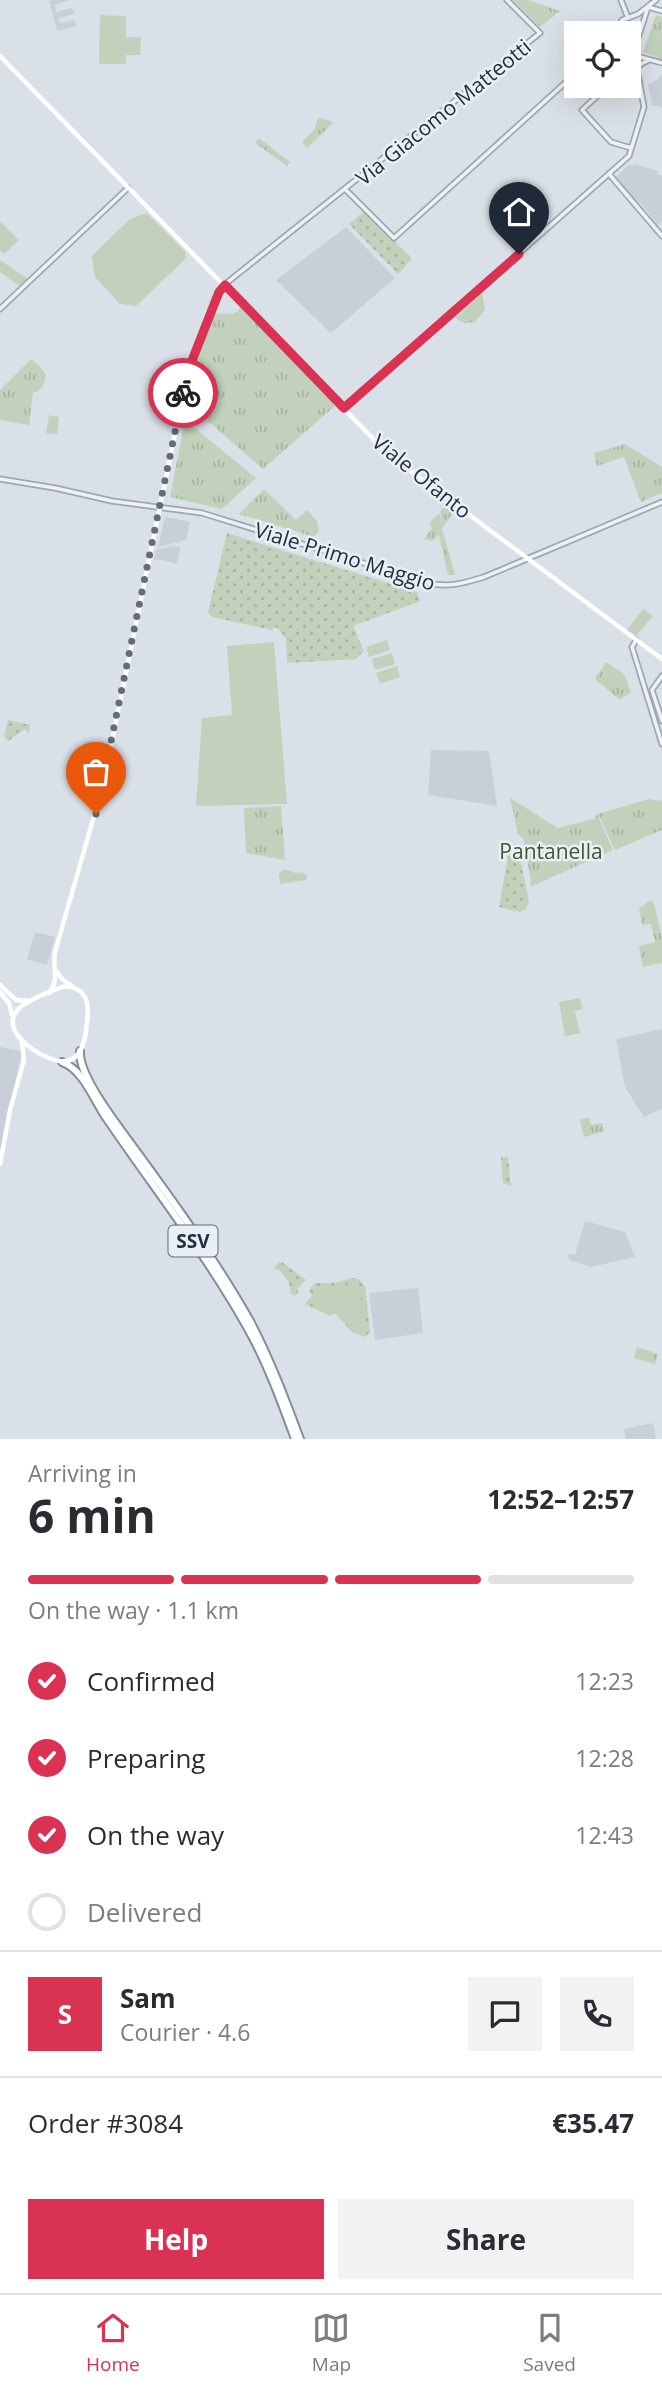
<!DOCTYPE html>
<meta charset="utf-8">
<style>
:root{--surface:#fff;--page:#f2f2f3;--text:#2b2b33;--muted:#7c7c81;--line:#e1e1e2;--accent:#d93252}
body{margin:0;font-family:"Open Sans",sans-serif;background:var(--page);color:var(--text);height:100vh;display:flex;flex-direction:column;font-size:26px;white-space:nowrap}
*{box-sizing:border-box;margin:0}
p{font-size:23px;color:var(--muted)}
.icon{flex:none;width:38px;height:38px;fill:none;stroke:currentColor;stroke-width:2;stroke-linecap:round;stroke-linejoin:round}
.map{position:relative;height:1439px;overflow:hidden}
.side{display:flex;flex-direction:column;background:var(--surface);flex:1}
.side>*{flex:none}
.tools{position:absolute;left:564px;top:21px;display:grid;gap:14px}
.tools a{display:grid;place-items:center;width:77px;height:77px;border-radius:0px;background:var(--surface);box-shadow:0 7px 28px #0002;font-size:35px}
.pin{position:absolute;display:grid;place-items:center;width:60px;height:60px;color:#fff;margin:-72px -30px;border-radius:50% 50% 50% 0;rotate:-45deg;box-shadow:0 0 7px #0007}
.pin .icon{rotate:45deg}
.courier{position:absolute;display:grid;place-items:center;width:70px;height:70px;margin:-35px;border:5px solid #d93252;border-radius:50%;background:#fff;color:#222;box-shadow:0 2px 9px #0007}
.head em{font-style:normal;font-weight:700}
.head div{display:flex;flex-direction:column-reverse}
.head{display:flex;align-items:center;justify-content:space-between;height:119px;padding:0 28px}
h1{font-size:46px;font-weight:700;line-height:52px}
.bar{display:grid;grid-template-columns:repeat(4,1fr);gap:10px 7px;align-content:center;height:84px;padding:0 28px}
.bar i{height:9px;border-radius:5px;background:var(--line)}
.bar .selected{background:var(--accent)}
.bar p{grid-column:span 4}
.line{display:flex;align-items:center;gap:18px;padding:0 28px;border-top:2px solid var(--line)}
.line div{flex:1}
.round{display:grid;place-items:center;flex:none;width:74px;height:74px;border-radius:0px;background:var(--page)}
ol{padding:0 28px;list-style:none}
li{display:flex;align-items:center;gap:21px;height:77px}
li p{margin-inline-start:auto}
li .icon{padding:7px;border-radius:50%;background:var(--accent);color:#fff;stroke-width:4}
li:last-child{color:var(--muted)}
li i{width:38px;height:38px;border:4px solid var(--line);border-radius:50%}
.cta{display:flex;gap:14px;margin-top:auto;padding:14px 28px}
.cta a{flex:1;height:80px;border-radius:0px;background:var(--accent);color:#fff;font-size:28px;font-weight:700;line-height:80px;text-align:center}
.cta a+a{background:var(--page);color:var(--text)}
.tabs{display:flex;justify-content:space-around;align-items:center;height:98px;border-top:2px solid var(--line);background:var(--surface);font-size:19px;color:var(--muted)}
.tabs a{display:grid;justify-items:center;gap:4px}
.tabs .selected{color:var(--accent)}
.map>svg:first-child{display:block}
.built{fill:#c8cfd9}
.grass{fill:url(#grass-dots)}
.park{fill:url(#park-tufts)}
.garden{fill:#c1d1bb}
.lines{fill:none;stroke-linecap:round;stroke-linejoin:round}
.tertiary-casing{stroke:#a0a7b1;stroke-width:7}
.trunk-casing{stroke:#818e9e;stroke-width:10}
.tertiary{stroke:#edf0f5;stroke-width:3.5}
.secondary{stroke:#fff;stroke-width:4.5}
.trunk{stroke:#fff;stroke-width:6}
.done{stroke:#646c79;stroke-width:7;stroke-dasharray:0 12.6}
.route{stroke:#d93252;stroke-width:9}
.labels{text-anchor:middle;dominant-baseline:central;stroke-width:5;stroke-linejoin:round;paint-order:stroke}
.shield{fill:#eaeff5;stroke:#5f6875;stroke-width:2}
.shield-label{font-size:19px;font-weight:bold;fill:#242e3e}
.street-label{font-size:21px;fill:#242e3e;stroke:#eaeff5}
.park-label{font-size:21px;fill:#395b30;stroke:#eaeff5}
</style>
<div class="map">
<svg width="662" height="1439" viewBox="0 0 662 1439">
<defs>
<pattern id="grass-dots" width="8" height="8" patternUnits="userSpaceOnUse" patternTransform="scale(1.75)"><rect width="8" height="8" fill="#c1d1bb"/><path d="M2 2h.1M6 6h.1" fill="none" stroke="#a6b4a2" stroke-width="1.8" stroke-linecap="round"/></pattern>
<pattern id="park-tufts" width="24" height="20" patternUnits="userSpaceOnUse" patternTransform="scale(1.75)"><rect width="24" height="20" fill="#c1d1bb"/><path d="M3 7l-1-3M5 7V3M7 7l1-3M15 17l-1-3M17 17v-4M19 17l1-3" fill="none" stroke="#a6b4a2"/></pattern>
</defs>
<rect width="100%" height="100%" fill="#dae0e7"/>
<g class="built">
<path d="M 54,0 L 69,0 L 55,5 L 56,12 L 72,8 L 74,14 L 59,18 L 60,23 L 75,20 L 76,26 L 57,31 L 49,1 Z"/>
<path d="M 662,75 L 662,108 L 652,105 L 648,84 L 653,83 Z"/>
<path d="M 634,164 L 658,171 L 657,174 L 662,176 L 662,222 L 658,225 L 640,202 L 638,204 L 634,200 L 615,178 L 629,165 L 633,166 Z"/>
<path d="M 346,227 L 395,278 L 331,333 L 276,280 Z"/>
<path d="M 166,517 L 190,522 L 186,540 L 158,547 L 164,520 Z"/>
<path d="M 173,546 L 180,547 L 177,564 L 163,560 L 154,560 L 156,550 Z"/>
<path d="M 431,750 L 489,751 L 497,806 L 428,795 Z"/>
<path d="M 35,932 L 55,937 L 47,965 L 27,959 Z"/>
<path d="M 662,1029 L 662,1109 L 644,1117 L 625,1087 L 616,1039 Z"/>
<path d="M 0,1047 L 22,1051 L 0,1159 Z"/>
<path d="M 585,1221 L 625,1232 L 635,1257 L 591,1267 L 569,1260 L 568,1254 L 575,1255 Z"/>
<path d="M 418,1288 L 423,1333 L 375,1340 L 369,1293 Z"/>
<path d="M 653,1423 L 656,1439 L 626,1439 L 624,1429 Z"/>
</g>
<g class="grass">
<path d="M 365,211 L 412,259 L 398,274 L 349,224 Z"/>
<path d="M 227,533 L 417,592 L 420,601 L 353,626 L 364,651 L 356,659 L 287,663 L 286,638 L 276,627 L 272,630 L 212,617 L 208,612 Z"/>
<path d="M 8,720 L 30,725 L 29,734 L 25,729 L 8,741 L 4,736 Z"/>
<path d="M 509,851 L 519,853 L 529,902 L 526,909 L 520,912 L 499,907 Z"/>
<path d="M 501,1157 L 508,1157 L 511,1186 L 503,1183 Z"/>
<path d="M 282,1262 L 306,1280 L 297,1289 L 298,1293 L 295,1296 L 290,1293 C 292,1285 283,1270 274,1268 L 278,1263 Z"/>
<path d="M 353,1278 L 359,1279 L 365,1286 L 370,1332 L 365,1337 L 352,1332 L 336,1314 L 340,1308 L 314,1288 L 339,1307 L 330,1316 L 305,1304 L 312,1296 L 309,1290 L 315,1283 L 334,1283 Z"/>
</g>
<g class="park">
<path d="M 513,0 L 528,0 L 560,11 L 540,27 Z"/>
<path d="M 656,15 L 662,17 L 662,59 L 643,52 Z"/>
<path d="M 318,118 L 331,121 L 333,123 L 307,148 L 302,142 L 314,130 Z"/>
<path d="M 259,138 L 290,162 L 287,166 L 255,143 Z"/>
<path d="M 0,260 L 28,279 L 21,287 L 0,272 Z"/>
<path d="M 482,293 L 485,310 L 475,322 L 465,323 L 455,318 Z"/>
<path d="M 241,308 L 336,405 L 263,469 L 185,401 L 191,372 L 213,313 L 233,314 Z"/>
<path d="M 31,359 C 44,369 53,378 37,392 L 33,392 L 29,425 L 0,420 L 0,390 Z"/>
<path d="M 185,420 L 256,478 L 222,509 L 170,497 Z"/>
<path d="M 625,444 L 662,467 L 662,493 L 641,502 L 624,457 L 597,466 L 594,453 Z"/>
<path d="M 264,489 L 296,520 L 307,510 L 317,521 L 319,531 L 314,537 L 239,514 Z"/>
<path d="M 446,506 L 455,510 L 442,528 L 455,575 L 448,575 L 439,535 L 432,541 L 424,539 L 432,528 L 429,523 L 439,513 L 443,526 L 440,511 Z"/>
<path d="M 643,609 L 653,616 L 636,636 L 627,630 Z"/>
<path d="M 606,662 L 624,674 L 631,692 L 620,700 L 595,679 Z"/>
<path d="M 510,798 L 558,828 L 594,819 L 597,814 L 613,850 L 530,887 L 531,880 L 523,838 L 518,834 Z"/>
<path d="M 649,799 L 662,801 L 662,830 L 615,850 L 598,814 Z"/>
<path d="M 281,806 L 285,860 L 246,853 L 244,808 Z"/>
<path d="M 283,869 L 299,874 L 300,872 L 308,875 L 306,880 L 280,884 L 279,874 Z"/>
<path d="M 651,900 L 654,903 L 662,938 L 662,963 L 643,967 L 639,946 L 655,942 L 651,924 L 642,925 L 639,908 Z"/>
<path d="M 589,1117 L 591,1125 L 602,1123 L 604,1131 L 584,1137 L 580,1120 Z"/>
<path d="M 637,1347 L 658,1354 L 655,1364 L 634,1358 Z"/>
</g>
<g class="garden">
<path d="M 100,15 L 126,16 L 126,43 L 127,37 L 141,37 L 140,55 L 126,55 L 126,64 L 99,64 Z"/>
<path d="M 147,213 L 185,251 L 186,258 L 136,306 L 120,304 L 95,277 L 92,256 L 130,219 Z"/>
<path d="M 0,221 L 19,240 L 4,254 L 0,251 Z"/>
<path d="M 49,415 L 59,417 L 57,434 L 46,433 Z"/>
<path d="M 387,640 L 390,650 L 369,657 L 366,647 Z"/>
<path d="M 274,642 L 287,804 L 196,806 L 202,718 L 232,715 L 227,646 Z"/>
<path d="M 392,653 L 395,664 L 375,670 L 372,659 Z"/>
<path d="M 397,666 L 400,677 L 380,684 L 376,673 Z"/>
<path d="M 580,998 L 583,1009 L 568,1013 L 575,1012 L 580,1033 L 565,1036 L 559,1002 Z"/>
<path d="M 351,1285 L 352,1287 L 360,1286 L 363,1333 L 346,1324 L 337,1315 L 315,1307 L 314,1288 Z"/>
</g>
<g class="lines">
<defs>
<g id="tertiary">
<path d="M 621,0 L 628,18"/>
<path d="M 648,7 L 662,11"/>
<path d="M 624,33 L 619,27 L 622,20 L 638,14 L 656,0"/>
<path d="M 634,43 L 634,31 L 640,25"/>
<path d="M 634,51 L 648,7"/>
<path d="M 633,55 L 662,63"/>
<path d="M 628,68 L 633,59"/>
<path d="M 637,69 L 641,64 L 649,60"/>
<path d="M 608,86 L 582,110 L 611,142 L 631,148"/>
<path d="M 609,174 L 662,236"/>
<path d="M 345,189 L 394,238 L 576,73"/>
<path d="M 224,285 L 540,33 L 507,0"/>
<path d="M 0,309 L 128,188"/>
<path d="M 344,408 L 629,156 L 644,107 L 637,69 L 628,41"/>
<path d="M 0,479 L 55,488 L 112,501 L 202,513 L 428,583 C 449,588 464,583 484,577 L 662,502"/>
<path d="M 636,640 L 632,647 L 662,744"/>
<path d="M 662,676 L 652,690 L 662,721"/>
</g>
<g id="trunk">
<path d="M 80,1051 C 78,1076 119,1127 134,1148 C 175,1204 216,1261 250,1321 C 270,1359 285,1399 300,1439"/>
<path d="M 62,1062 C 84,1070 94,1101 107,1119 C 154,1188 206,1254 247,1327 C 267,1362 281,1401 295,1439"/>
</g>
</defs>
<use href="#tertiary" class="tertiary-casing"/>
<use href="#trunk" class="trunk-casing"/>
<use href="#tertiary" class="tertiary"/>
<g class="secondary">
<path d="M 0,56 L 388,454 L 662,659"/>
<path d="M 56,971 L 63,980 L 72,986"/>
<path d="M 0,985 L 16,1000 L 30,1001"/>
<path d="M 62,987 C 71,986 80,988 85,997 C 89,1004 88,1015 87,1023 C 85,1047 78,1070 49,1058 C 32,1051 0,1030 18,1009 C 29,999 49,992 62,987 Z"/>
<path d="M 0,992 L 9,1003 L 12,1015"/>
<path d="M 49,993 C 60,979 52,968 55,952 L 103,785 L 187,375 L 219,291 L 224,285"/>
<path d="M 0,1164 L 10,1110 L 24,1060 L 22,1042"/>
</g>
<use href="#trunk" class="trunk"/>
</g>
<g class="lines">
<path class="done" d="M 96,814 L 183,393"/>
<path class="route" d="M 183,393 L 193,358 L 219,292 L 225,285 L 344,408 L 519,254"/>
</g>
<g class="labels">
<rect class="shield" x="168.5" y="1225.5" width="49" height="31" rx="5"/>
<g class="shield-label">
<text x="193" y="1241">SSV</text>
</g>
<g class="street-label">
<text transform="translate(443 112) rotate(-39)">Via Giacomo Matteotti</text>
<text transform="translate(422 476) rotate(39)">Viale Ofanto</text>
<text transform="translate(345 556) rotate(17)">Viale Primo Maggio</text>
</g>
<g class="park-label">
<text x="551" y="851">Pantanella</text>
</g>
</g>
</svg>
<div class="tools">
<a><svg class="icon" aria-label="locate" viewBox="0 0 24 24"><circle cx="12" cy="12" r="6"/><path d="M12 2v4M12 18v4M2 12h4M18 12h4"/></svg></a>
</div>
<div class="pin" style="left:96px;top:814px;background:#ea580c"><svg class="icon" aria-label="bag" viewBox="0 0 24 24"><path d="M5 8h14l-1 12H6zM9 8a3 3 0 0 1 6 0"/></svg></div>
<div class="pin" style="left:519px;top:254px;background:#1f2937"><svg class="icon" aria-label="home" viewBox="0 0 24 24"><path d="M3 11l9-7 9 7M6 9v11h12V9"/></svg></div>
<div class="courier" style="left:183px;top:393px"><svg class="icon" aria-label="bike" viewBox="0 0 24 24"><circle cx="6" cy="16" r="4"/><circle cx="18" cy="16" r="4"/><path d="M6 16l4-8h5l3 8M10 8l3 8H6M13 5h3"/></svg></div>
</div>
<section class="side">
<div class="head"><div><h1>6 min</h1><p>Arriving in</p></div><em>12:52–12:57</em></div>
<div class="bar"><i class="selected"></i><i class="selected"></i><i class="selected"></i><i></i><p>On the way · 1.1 km</p></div>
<ol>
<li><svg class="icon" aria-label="check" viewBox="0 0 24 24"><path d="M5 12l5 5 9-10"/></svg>Confirmed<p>12:23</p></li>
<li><svg class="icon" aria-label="check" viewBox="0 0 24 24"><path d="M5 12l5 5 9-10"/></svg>Preparing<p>12:28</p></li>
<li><svg class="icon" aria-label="check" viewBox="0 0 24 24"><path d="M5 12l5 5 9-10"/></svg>On the way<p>12:43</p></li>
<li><i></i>Delivered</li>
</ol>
<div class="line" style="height:126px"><b class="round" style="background:var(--accent);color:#fff">S</b><div><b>Sam</b><p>Courier · 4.6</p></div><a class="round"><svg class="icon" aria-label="chat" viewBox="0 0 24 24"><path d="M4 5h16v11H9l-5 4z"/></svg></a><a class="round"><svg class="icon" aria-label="phone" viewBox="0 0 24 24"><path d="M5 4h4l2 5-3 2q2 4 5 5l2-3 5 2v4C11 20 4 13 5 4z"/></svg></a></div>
<div class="line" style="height:91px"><div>Order #3084</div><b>€35.47</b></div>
<div class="cta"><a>Help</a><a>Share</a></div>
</section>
<nav class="tabs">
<a class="selected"><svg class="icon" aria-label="home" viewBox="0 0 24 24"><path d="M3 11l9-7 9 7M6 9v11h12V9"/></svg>Home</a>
<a><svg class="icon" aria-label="map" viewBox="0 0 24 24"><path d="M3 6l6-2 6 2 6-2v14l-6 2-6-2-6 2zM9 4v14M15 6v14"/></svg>Map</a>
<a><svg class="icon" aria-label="saved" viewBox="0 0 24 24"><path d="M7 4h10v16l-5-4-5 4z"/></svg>Saved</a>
</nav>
